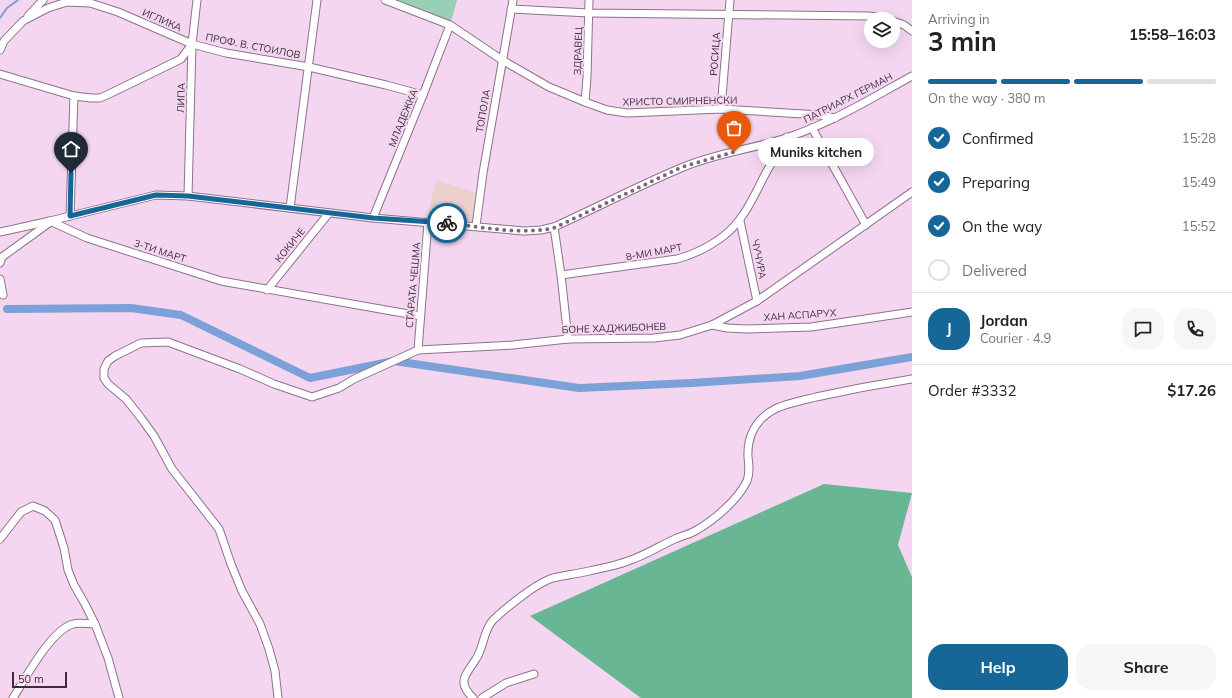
<!DOCTYPE html>
<meta charset="utf-8">
<style>
:root{--surface:#fff;--page:#f6f6f6;--text:#222;--muted:#767676;--line:#e0e0e0;--accent:#166698}
body{margin:0;font-family:Mulish,sans-serif;background:var(--page);color:var(--text);height:100vh;display:flex;flex-direction:column;font-size:15px;white-space:nowrap}
*{box-sizing:border-box;margin:0}
p{font-size:13px;color:var(--muted)}
.icon{flex:none;width:22px;height:22px;fill:none;stroke:currentColor;stroke-width:2;stroke-linecap:round;stroke-linejoin:round}
.map{position:relative;flex:1;overflow:hidden}
.side{display:flex;flex-direction:column;background:var(--surface);width:320px}
.side>*{flex:none}
.tools{position:absolute;left:864px;top:12px;display:grid;gap:8px}
.tools a{display:grid;place-items:center;width:36px;height:36px;border-radius:50%;background:var(--surface);box-shadow:0 4px 16px #0002;font-size:20px}
.scale{position:absolute;left:12px;bottom:10px;width:55px;box-sizing:border-box;padding-left:4px;border:2px solid #392e38;border-top:0;font-size:11px;line-height:14px;white-space:nowrap;color:#392e38;-webkit-text-stroke:3px #f4d6f1;paint-order:stroke}
.pin{position:absolute;display:grid;place-items:center;width:34px;height:34px;color:#fff;margin:-41px -17px;border-radius:50% 50% 50% 0;rotate:-45deg;box-shadow:0 0 4px #0007}
.pin .icon{rotate:45deg}
.courier{position:absolute;display:grid;place-items:center;width:40px;height:40px;margin:-20px;border:3px solid #166698;border-radius:50%;background:#fff;color:#222;box-shadow:0 1px 5px #0007}
.bubble{position:absolute;height:28px;border-radius:14px;background:var(--surface);box-shadow:0 4px 16px #0002;font-size:13px;font-weight:700;line-height:28px;text-align:center}
.head em{font-style:normal;font-weight:700}
.head div{display:flex;flex-direction:column-reverse}
.head{display:flex;align-items:center;justify-content:space-between;height:68px;padding:0 16px}
h1{font-size:26px;font-weight:700;line-height:30px}
.bar{display:grid;grid-template-columns:repeat(4,1fr);gap:6px 4px;align-content:center;height:48px;padding:0 16px}
.bar i{height:5px;border-radius:3px;background:var(--line)}
.bar .active{background:var(--accent)}
.bar p{grid-column:span 4}
.line{display:flex;align-items:center;gap:10px;padding:0 16px;border-top:1px solid var(--line)}
.line div{flex:1}
.round{display:grid;place-items:center;flex:none;width:42px;height:42px;border-radius:16px;background:var(--page)}
ol{padding:0 16px;list-style:none}
li{display:flex;align-items:center;gap:12px;height:44px}
li p{margin-inline-start:auto}
li .icon{padding:4px;border-radius:50%;background:var(--accent);color:#fff;stroke-width:4}
li:last-child{color:var(--muted)}
li i{width:22px;height:22px;border:2px solid var(--line);border-radius:50%}
.cta{display:flex;gap:8px;margin-top:auto;padding:8px 16px}
.cta a{flex:1;height:46px;border-radius:16px;background:var(--accent);color:#fff;font-size:16px;font-weight:700;line-height:46px;text-align:center}
.cta a+a{background:var(--page);color:var(--text)}
main{display:flex;flex:1;min-height:0}
.map>svg:first-child{display:block}
.education{fill:#ebd0ce}
.green{fill:#99cfb6}
.forest{fill:#68b694}
.lines{fill:none;stroke-linecap:round;stroke-linejoin:round}
.stream{stroke:#7ca0d8;stroke-width:2}
.canal{stroke:#7ca0d8;stroke-width:8}
.minor-casing{stroke:#8d728b;stroke-width:9}
.minor{stroke:#fff;stroke-width:7}
.done{stroke:#7a6979;stroke-width:4;stroke-dasharray:0 7.2}
.route{stroke:#166698;stroke-width:5}
.labels{text-anchor:middle;dominant-baseline:central;stroke-width:4;stroke-linejoin:round;paint-order:stroke}
.street-label{font-size:10px;fill:#392e38;stroke:#f4d6f1}
</style>
<main>
<div class="map">
<svg width="912" height="698" viewBox="0 0 912 698">
<rect width="100%" height="100%" fill="#f4d6f1"/>
<path class="education" d="M 436,180 L 477,193 L 473,222 L 428,215 Z"/>
<path class="green" d="M 385,0 L 457,0 L 450,25 Z"/>
<path class="forest" d="M 824,484 L 912,493 L 898,545 L 912,577 L 912,698 L 641,698 L 530,616 Z"/>
<g class="lines">
<path class="stream" d="M 0,18 L 7,8 L 18,0"/>
<path class="canal" d="M 7,309 L 131,308 L 181,315 L 310,378 L 394,361 L 579,388 L 691,383 L 800,376 L 912,357"/>
<defs>
<g id="minor">
<path d="M 385,0 L 450,25 L 502,60 L 549,87 L 585,102 L 607,110 L 627,113 L 721,109 L 820,115 L 835,118"/>
<path d="M 511,9 L 589,13 L 869,16 L 888,19"/>
<path d="M 28,16 L 43,0"/>
<path d="M 893,21 L 904,25 L 912,31"/>
<path d="M 0,50 L 4,41 L 23,21 L 48,8 L 67,2 L 90,3 L 118,12 L 192,44"/>
<path d="M 0,74 L 74,96 L 91,98 L 100,98 L 109,94 L 181,59 L 192,44 L 226,53 L 309,67 L 386,85 L 423,95"/>
<path d="M 585,102 L 587,77 L 589,0"/>
<path d="M 721,109 L 730,0"/>
<path d="M 812,128 L 866,225"/>
<path d="M 188,196 L 192,44 L 197,0"/>
<path d="M 290,208 L 317,0"/>
<path d="M 70,216 L 74,96"/>
<path d="M 373,218 L 423,95 L 450,25"/>
<path d="M 50,221 L 87,238 L 221,281 L 420,316"/>
<path d="M 740,221 L 757,301"/>
<path d="M 476,226 L 483,173 L 513,0"/>
<path d="M 554,227 L 561,275 L 568,339"/>
<path d="M 0,232 L 50,221 L 156,195 L 188,196 L 373,218 L 524,231 L 541,230 L 554,227 C 596,208 638,186 681,168 C 715,153 754,149 789,137 C 833,122 872,98 912,76"/>
<path d="M 0,263 L 2,257 L 49,223"/>
<path d="M 561,275 L 677,259 C 699,253 726,239 740,219 C 751,205 758,187 767,171 C 773,160 781,148 787,137"/>
<path d="M 0,279 L 3,295"/>
<path d="M 267,290 L 329,213"/>
<path d="M 712,325 L 727,328 L 746,329 L 811,327 L 899,314 L 912,312"/>
<path d="M 418,350 L 428,222"/>
<path d="M 0,539 L 21,512 L 33,506 L 45,511 L 55,520 L 64,548 L 68,570 L 74,585 L 85,604 L 95,624 L 108,658 L 119,698"/>
<path d="M 13,698 C 25,679 51,630 73,624 C 79,622 88,624 95,624"/>
<path d="M 278,698 L 275,671 L 269,649 L 260,624 L 242,591 L 231,564 L 219,529 L 172,469 L 154,436 L 141,418 L 126,399 L 108,384 L 104,378 L 104,369 L 108,361 L 115,356 L 141,343 L 168,342 L 240,369 L 274,384 L 312,397 L 339,388 L 354,379 L 418,350 L 513,345 L 568,339 L 654,338 L 680,335 L 712,325 L 757,301 L 912,192"/>
<path d="M 473,698 C 456,681 466,675 476,659 C 484,647 483,631 493,620 C 506,608 536,583 553,578 C 565,575 577,574 589,571 C 602,568 615,566 628,561 C 644,556 659,546 675,539 C 681,536 688,535 695,531 C 713,521 738,500 747,481 C 750,473 749,465 748,457 C 747,436 756,419 775,409 C 785,404 804,400 816,397 C 848,390 880,384 912,379"/>
<path d="M 482,698 L 506,683 L 534,674"/>
</g>
</defs>
<use href="#minor" class="minor-casing"/>
<use href="#minor" class="minor"/>
</g>
<g class="lines">
<path class="done" d="M 447,223 C 482,227 519,235 554,228 L 682,167 L 734,152"/>
<path class="route" d="M 71,173 L 70,216 L 156,195 L 188,196 L 373,218 L 447,223"/>
</g>
<g class="labels">
<g class="street-label">
<text transform="translate(162 20) rotate(23)">ИГЛИКА</text>
<text transform="translate(253 46) rotate(11)">ПРОФ. В. СТОИЛОВ</text>
<text transform="translate(578 51) rotate(-88)">ЗДРАВЕЦ</text>
<text transform="translate(715 54) rotate(-86)">РОСИЦА</text>
<text transform="translate(181 98) rotate(-89)">ЛИПА</text>
<text transform="translate(848 98) rotate(-27)">ПАТРИАРХ ГЕРМАН</text>
<text transform="translate(680 101) rotate(-1)">ХРИСТО СМИРНЕНСКИ</text>
<text transform="translate(483 111) rotate(-80)">ТОПОЛА</text>
<text transform="translate(403 118) rotate(-68)">МЛАДЕЖКА</text>
<text transform="translate(290 245) rotate(-51)">КОКИЧЕ</text>
<text transform="translate(160 251) rotate(18)">3-ТИ МАРТ</text>
<text transform="translate(654 252) rotate(-10)">8-МИ МАРТ</text>
<text transform="translate(759 259) rotate(79)">ЧУЧУРА</text>
<text transform="translate(413 285) rotate(-85)">СТАРАТА ЧЕШМА</text>
<text transform="translate(800 315) rotate(-4)">ХАН АСПАРУХ</text>
<text transform="translate(614 328) rotate(-2)">БОНЕ ХАДЖИБОНЕВ</text>
</g>
</g>
</svg>
<div class="tools">
<a><svg class="icon" aria-label="layers" viewBox="0 0 24 24"><path d="M12 4l9 5-9 5-9-5zM3 14l9 5 9-5"/></svg></a>
</div>
<div class="scale">50 m</div>
<div class="pin" style="left:734px;top:152px;background:#ea580c"><svg class="icon" aria-label="bag" viewBox="0 0 24 24"><path d="M5 8h14l-1 12H6zM9 8a3 3 0 0 1 6 0"/></svg></div>
<div class="pin" style="left:71px;top:173px;background:#1f2937"><svg class="icon" aria-label="home" viewBox="0 0 24 24"><path d="M3 11l9-7 9 7M6 9v11h12V9"/></svg></div>
<div class="courier" style="left:447px;top:223px"><svg class="icon" aria-label="bike" viewBox="0 0 24 24"><circle cx="6" cy="16" r="4"/><circle cx="18" cy="16" r="4"/><path d="M6 16l4-8h5l3 8M10 8l3 8H6M13 5h3"/></svg></div>
<div class="bubble" style="left:758px;top:138px;width:116px">Muniks kitchen</div>
</div>
<section class="side">
<div class="head"><div><h1>3 min</h1><p>Arriving in</p></div><em>15:58–16:03</em></div>
<div class="bar"><i class="active"></i><i class="active"></i><i class="active"></i><i></i><p>On the way · 380 m</p></div>
<ol>
<li><svg class="icon" aria-label="check" viewBox="0 0 24 24"><path d="M5 12l5 5 9-10"/></svg>Confirmed<p>15:28</p></li>
<li><svg class="icon" aria-label="check" viewBox="0 0 24 24"><path d="M5 12l5 5 9-10"/></svg>Preparing<p>15:49</p></li>
<li><svg class="icon" aria-label="check" viewBox="0 0 24 24"><path d="M5 12l5 5 9-10"/></svg>On the way<p>15:52</p></li>
<li><i></i>Delivered</li>
</ol>
<div class="line" style="height:72px"><b class="round" style="background:var(--accent);color:#fff">J</b><div><b>Jordan</b><p>Courier · 4.9</p></div><a class="round"><svg class="icon" aria-label="chat" viewBox="0 0 24 24"><path d="M4 5h16v11H9l-5 4z"/></svg></a><a class="round"><svg class="icon" aria-label="phone" viewBox="0 0 24 24"><path d="M5 4h4l2 5-3 2q2 4 5 5l2-3 5 2v4C11 20 4 13 5 4z"/></svg></a></div>
<div class="line" style="height:52px"><div>Order #3332</div><b>$17.26</b></div>
<div class="cta"><a>Help</a><a>Share</a></div>
</section>
</main>
